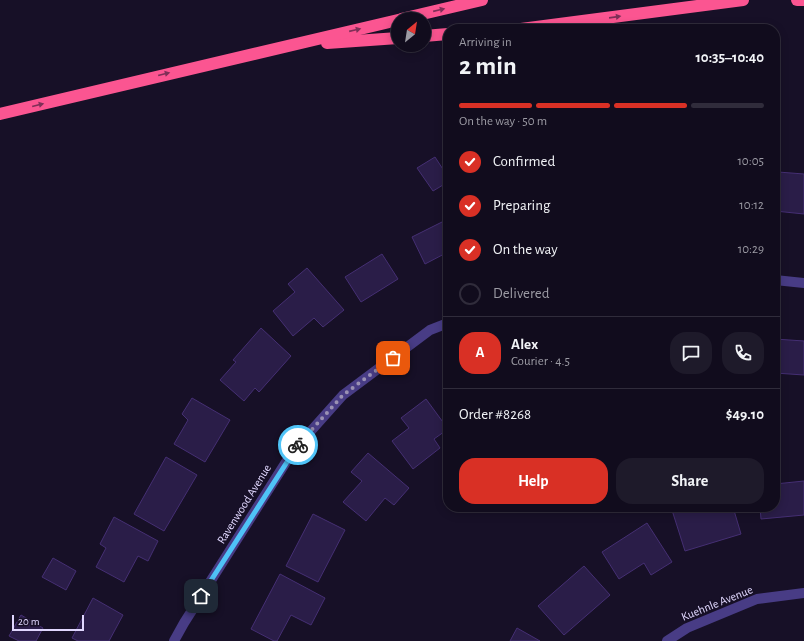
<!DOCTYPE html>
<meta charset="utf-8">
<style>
:root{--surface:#110c1d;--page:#1e1a2a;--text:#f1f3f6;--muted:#9c9ba4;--line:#302c3b;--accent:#d93025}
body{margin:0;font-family:"Alegreya Sans",sans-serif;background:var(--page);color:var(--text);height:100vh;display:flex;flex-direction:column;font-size:15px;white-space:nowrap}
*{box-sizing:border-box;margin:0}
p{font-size:13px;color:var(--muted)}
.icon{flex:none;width:22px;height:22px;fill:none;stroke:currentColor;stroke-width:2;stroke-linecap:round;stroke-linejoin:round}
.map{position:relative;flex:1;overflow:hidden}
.sheet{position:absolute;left:443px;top:24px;width:337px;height:488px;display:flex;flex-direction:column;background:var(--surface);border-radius:16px;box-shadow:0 2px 10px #0003,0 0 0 1px var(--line)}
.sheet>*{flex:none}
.needle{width:26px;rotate:30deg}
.fabs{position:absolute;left:391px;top:12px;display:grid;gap:8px}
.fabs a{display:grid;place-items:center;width:40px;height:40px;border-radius:50%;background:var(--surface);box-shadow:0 2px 10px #0003,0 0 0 1px var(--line);font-size:20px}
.scale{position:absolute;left:12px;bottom:10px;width:72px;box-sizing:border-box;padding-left:4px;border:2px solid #e0d7fe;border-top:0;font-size:11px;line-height:14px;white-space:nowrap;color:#e0d7fe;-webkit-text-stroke:3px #171027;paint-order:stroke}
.pin{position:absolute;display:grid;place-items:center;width:34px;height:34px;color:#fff;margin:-17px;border-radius:8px;box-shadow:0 2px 6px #0006}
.courier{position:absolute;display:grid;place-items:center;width:40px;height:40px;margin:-20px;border:3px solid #4fc3f7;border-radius:50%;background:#fff;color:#222;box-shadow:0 1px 5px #0007}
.headline em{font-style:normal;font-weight:700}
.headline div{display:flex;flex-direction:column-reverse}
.headline{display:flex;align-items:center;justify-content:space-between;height:68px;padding:0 16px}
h1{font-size:26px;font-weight:700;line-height:30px}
.bar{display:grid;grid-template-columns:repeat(4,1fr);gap:6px 4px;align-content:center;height:48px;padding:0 16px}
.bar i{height:5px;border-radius:3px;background:var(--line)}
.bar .active{background:var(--accent)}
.bar p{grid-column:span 4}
.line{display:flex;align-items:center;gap:10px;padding:0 16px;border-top:1px solid var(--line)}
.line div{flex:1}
.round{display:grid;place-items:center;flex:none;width:42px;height:42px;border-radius:16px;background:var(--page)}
ol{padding:0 16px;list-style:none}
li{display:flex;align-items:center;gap:12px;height:44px}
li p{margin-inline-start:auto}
li .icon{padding:4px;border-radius:50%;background:var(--accent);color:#fff;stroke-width:4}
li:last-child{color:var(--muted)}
li i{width:22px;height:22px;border:2px solid var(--line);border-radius:50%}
.button{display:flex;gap:8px;margin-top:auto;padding:8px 16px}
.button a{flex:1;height:46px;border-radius:16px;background:var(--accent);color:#fff;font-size:16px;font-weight:700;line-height:46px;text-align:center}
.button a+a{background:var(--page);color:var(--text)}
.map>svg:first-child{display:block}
.building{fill:#2a1d48;stroke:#452f73}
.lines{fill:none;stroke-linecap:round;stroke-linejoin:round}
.minor{stroke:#483c85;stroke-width:10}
.highway{stroke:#fb5591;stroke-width:12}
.oneway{fill:#7e2f57}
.done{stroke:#9a91b3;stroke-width:4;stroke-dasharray:0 7.2}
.route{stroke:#4fc3f7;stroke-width:5}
.labels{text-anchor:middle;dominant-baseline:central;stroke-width:3;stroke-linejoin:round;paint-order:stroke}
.street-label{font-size:12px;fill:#e0d7fe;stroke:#171027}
</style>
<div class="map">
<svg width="804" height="641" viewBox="0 0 804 641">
<rect width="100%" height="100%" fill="#171027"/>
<g class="building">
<path d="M 435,157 L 448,177 L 448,182 L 433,191 L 417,168 Z"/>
<path d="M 778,172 L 804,174 L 804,214 L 775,211 Z"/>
<path d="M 448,219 L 448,252 L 425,264 L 412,237 Z"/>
<path d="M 382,254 L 398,279 L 361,302 L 345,277 Z"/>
<path d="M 307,268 L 344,310 L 323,327 L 314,318 L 293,336 L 273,311 L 295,292 L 288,284 Z"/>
<path d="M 261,328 L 291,356 L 259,392 L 255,388 L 244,401 L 220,380 L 236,362 L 233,360 Z"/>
<path d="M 775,339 L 804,341 L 804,375 L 775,373 Z"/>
<path d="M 192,398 L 230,420 L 205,462 L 174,444 L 188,420 L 182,414 Z"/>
<path d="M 426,399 L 448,429 L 434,439 L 440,448 L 413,469 L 392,441 L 409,428 L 401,418 Z"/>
<path d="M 368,453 L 409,488 L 394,505 L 385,498 L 366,521 L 343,502 L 362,481 L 351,472 Z"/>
<path d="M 166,457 L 197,475 L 164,531 L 134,514 Z"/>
<path d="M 804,481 L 804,515 L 761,519 L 760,507 L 775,507 L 775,484 Z"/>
<path d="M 671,507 L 733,507 L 741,534 L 685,551 Z"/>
<path d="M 313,514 L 345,530 L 318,582 L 286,566 Z"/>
<path d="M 114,517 L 158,541 L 148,561 L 138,556 L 124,582 L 96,567 L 106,548 L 100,544 Z"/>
<path d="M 647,523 L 672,562 L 651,575 L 644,563 L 619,579 L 602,552 Z"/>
<path d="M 53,558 L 76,571 L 66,590 L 42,577 Z"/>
<path d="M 584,566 L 610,595 L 564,635 L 538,606 Z"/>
<path d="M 280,574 L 325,598 L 311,625 L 291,615 L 277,641 L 274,641 L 251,629 Z"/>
<path d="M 93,598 L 123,615 L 109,641 L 78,641 L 72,638 Z"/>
<path d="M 21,615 L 43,628 L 36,641 L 19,641 L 9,636 Z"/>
<path d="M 517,628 L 540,641 L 510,641 Z"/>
</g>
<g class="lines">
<g class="minor">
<path d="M 775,280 L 804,283"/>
<path d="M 174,641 L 184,623 L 293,451 L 343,395 L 430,330 L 448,323"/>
<path d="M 667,641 L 687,628 L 757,599 L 804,593"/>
</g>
<g class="highway">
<path d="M 797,0 L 804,0"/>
<path d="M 401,19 L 482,0"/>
<path d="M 521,29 L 743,0"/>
<path d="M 424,36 L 448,34"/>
<path d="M 327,43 L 398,38"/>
<path d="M 0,114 L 398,20"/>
</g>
</g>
<defs><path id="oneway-solid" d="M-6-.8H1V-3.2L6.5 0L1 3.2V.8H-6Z"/></defs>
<g class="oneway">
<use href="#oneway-solid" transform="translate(439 10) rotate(-13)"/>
<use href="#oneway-solid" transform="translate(615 17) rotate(-8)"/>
<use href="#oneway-solid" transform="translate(355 30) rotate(-13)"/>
<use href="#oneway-solid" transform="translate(164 74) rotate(-14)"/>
<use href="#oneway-solid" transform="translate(38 105) rotate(-14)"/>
</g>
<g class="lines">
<path class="done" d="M 298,445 L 343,395 L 393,358"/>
<path class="route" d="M 201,596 L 298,445"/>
</g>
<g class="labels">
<g class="street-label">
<text transform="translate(244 504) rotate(-58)">Ravenwood Avenue</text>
<text transform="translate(717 603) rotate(-22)">Kuehnle Avenue</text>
</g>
</g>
</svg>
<div class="fabs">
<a><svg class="needle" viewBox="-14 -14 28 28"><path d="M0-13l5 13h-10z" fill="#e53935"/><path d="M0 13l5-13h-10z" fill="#9c9ba4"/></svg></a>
</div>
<div class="scale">20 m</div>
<div class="pin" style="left:393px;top:358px;background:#ea580c"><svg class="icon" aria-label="bag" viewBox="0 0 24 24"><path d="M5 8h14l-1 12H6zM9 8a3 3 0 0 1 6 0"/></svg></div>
<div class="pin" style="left:201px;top:596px;background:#1f2937"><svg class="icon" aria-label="home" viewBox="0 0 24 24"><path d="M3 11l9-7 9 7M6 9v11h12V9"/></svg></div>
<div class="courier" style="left:298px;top:445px"><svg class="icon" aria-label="bike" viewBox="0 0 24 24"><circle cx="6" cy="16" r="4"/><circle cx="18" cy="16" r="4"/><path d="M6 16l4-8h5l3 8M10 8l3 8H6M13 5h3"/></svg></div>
<section class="sheet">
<div class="headline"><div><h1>2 min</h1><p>Arriving in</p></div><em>10:35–10:40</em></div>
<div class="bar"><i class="active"></i><i class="active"></i><i class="active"></i><i></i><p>On the way · 50 m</p></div>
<ol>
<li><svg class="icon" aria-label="check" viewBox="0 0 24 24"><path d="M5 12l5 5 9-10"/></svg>Confirmed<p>10:05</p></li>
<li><svg class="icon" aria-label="check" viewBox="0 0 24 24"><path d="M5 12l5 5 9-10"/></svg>Preparing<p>10:12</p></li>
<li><svg class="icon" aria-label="check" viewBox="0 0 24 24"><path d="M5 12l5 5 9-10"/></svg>On the way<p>10:29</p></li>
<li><i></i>Delivered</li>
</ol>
<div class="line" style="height:72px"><b class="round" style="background:var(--accent);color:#fff">A</b><div><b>Alex</b><p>Courier · 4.5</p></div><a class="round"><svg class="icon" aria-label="chat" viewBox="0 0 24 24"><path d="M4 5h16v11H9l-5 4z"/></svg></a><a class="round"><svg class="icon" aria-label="phone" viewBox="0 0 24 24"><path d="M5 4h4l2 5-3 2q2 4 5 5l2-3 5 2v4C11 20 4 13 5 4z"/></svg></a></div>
<div class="line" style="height:52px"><div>Order #8268</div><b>$49.10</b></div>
<div class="button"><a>Help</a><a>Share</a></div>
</section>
</div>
